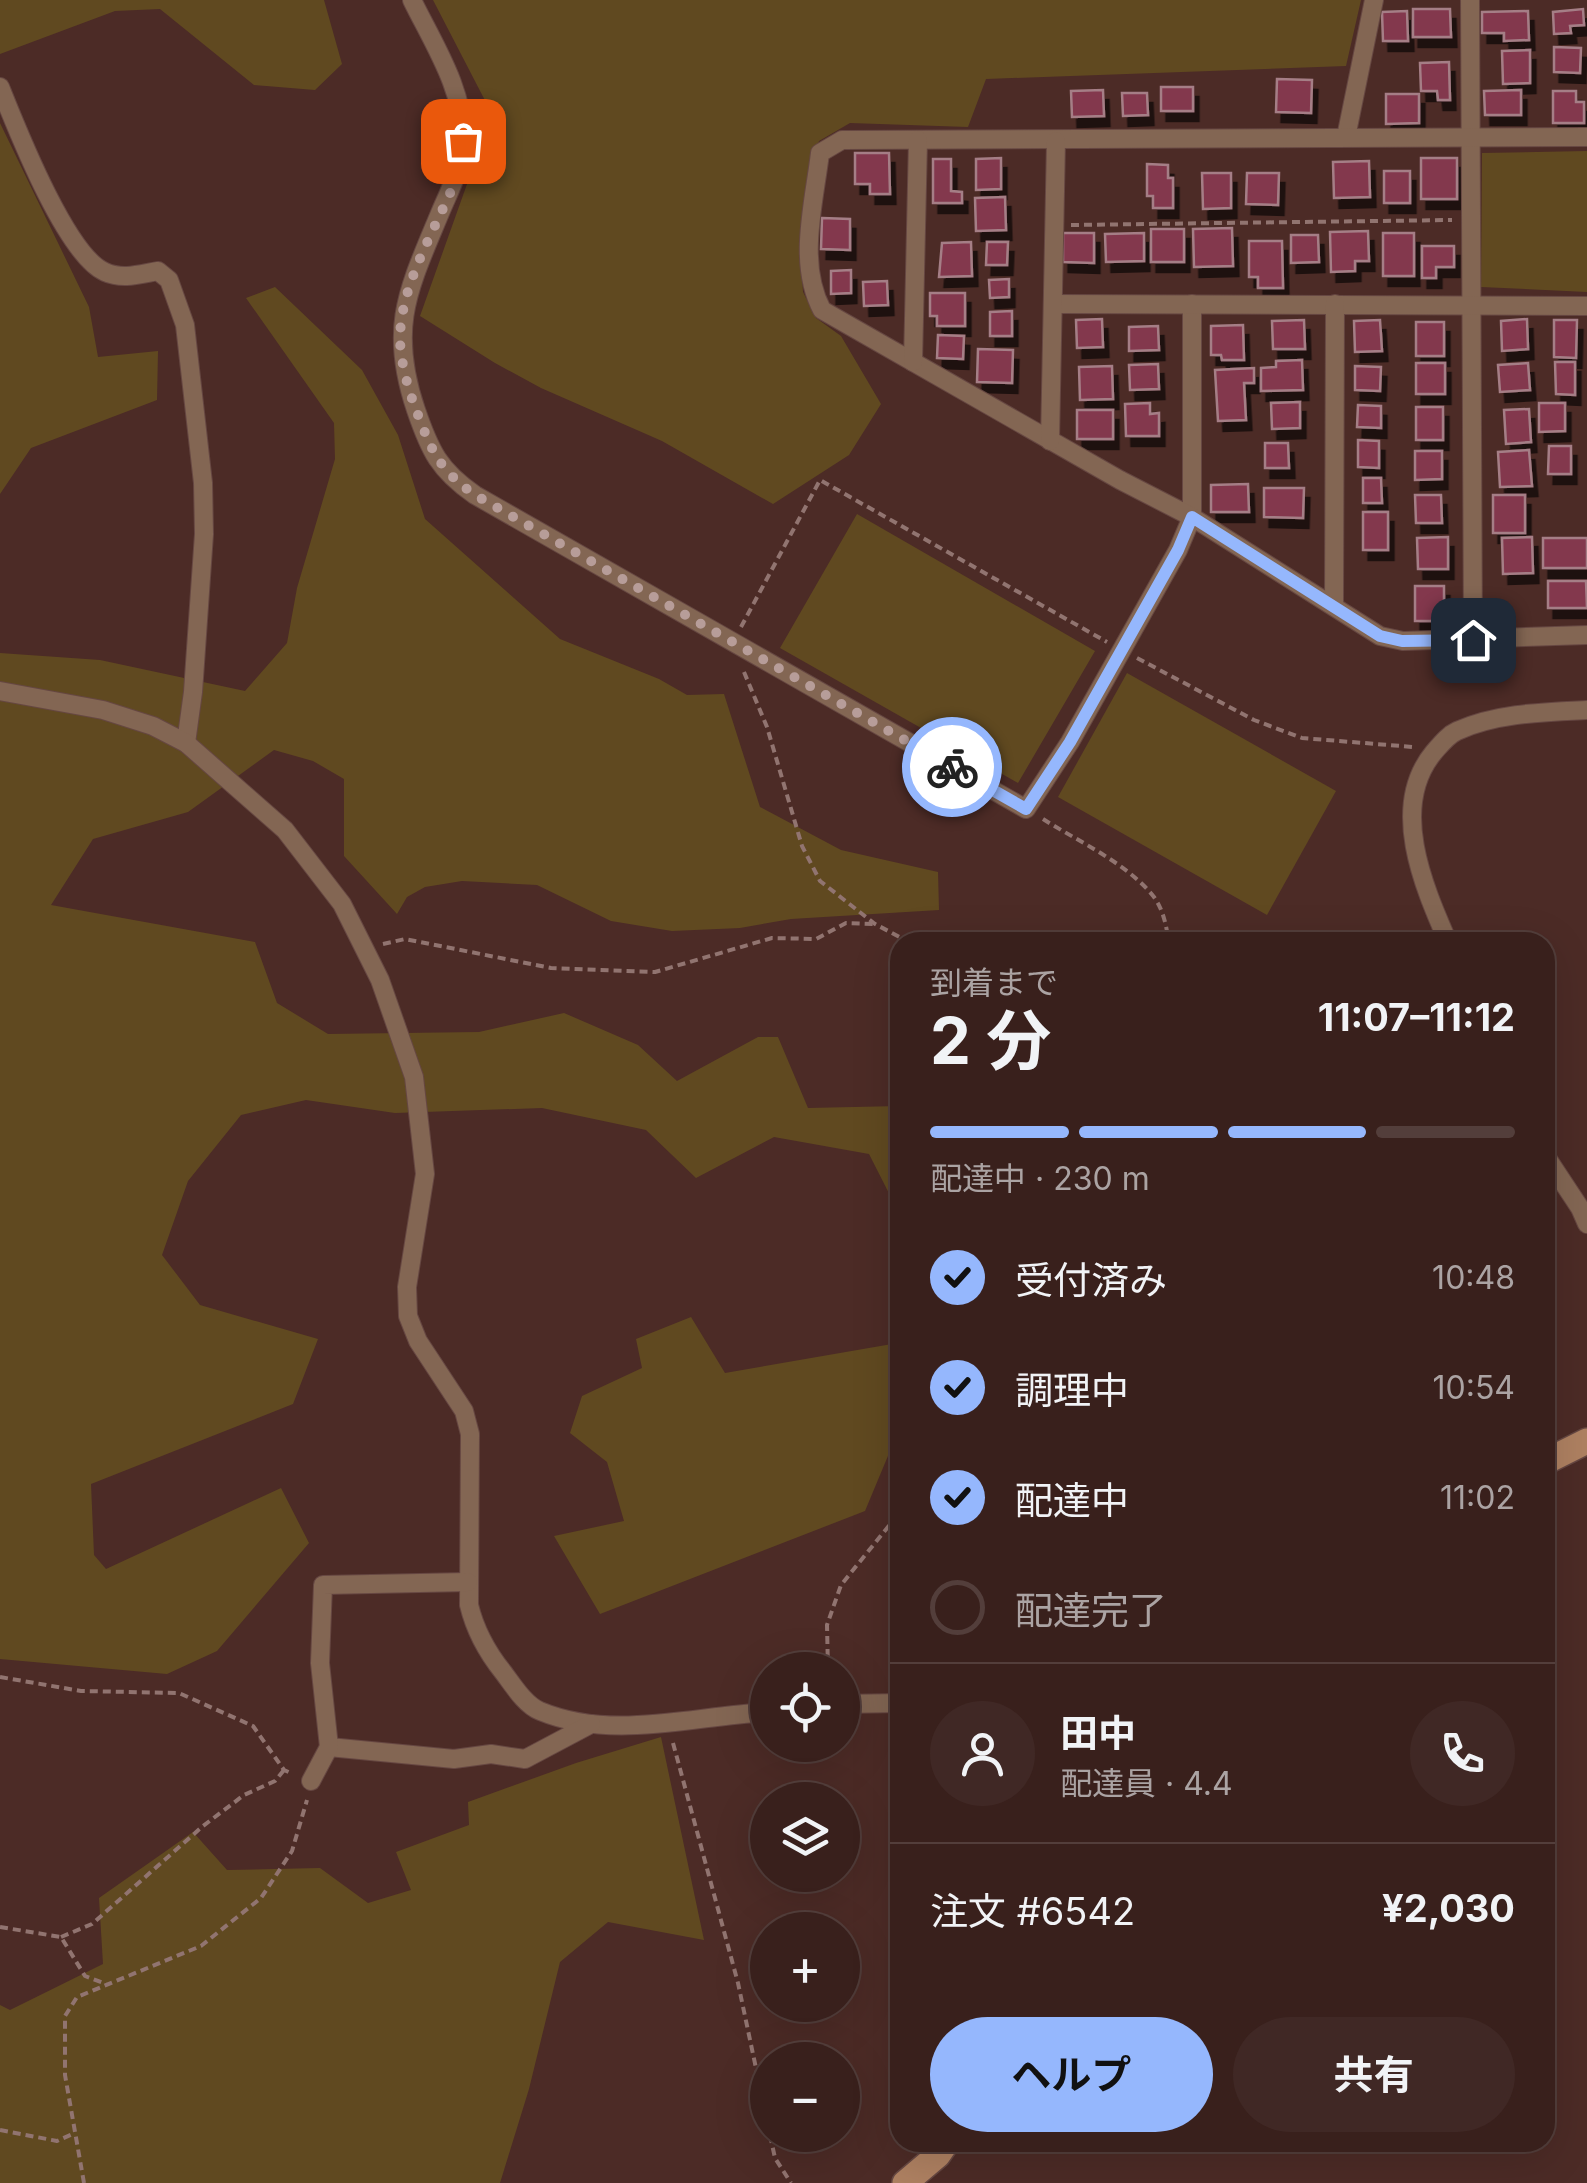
<!DOCTYPE html>
<html lang="ja">
<meta charset="utf-8">
<style>
:root{--surface:#39201c;--page:#402825;--text:#f1f3f6;--muted:#aba3a3;--line:#533e3b;--accent:#95b7fd}
body{margin:0;font-family:Inter,"Noto Sans JP",sans-serif;background:var(--page);color:var(--text);height:100vh;display:flex;flex-direction:column;font-size:38px;white-space:nowrap}
*{box-sizing:border-box;margin:0}
p{font-size:32px;color:var(--muted)}
.icon{flex:none;width:55px;height:55px;fill:none;stroke:currentColor;stroke-width:2;stroke-linecap:round;stroke-linejoin:round}
.map{position:relative;flex:1;overflow:hidden}
.drawer{position:absolute;left:890px;top:932px;width:665px;height:1220px;display:flex;flex-direction:column;background:var(--surface);border-radius:30px;box-shadow:0 10px 40px #0002,0 0 0 2px var(--line)}
.drawer>*{flex:none}
.tools{position:absolute;left:750px;top:1652px;display:grid;gap:20px}
.tools a{display:grid;place-items:center;width:110px;height:110px;border-radius:50%;background:var(--surface);box-shadow:0 10px 40px #0002,0 0 0 2px var(--line);font-size:50px}
.pin{position:absolute;display:grid;place-items:center;width:85px;height:85px;color:#fff;margin:-42px;border-radius:20px;box-shadow:0 5px 15px #0006}
.courier{position:absolute;display:grid;place-items:center;width:100px;height:100px;margin:-50px;border:8px solid #95b7fd;border-radius:50%;background:#fff;color:#222;box-shadow:0 2px 12px #0007}
.headline em{font-style:normal;font-weight:700}
.headline div{display:flex;flex-direction:column-reverse}
.headline{display:flex;align-items:center;justify-content:space-between;height:170px;padding:0 40px}
h1{font-size:65px;font-weight:700;line-height:75px}
.bar{display:grid;grid-template-columns:repeat(4,1fr);gap:15px 10px;align-content:center;height:120px;padding:0 40px}
.bar i{height:12px;border-radius:8px;background:var(--line)}
.bar .selected{background:var(--accent)}
.bar p{grid-column:span 4}
.line{display:flex;align-items:center;gap:25px;padding:0 40px;border-top:2px solid var(--line)}
.line div{flex:1}
.round{display:grid;place-items:center;flex:none;width:105px;height:105px;border-radius:52px;background:var(--page)}
ol{padding:0 40px;list-style:none}
li{display:flex;align-items:center;gap:30px;height:110px}
li p{margin-inline-start:auto}
li .icon{padding:10px;border-radius:50%;background:var(--accent);color:#111;stroke-width:4}
li:last-child{color:var(--muted)}
li i{width:55px;height:55px;border:5px solid var(--line);border-radius:50%}
.button{display:flex;gap:20px;margin-top:auto;padding:20px 40px}
.button a{flex:1;height:115px;border-radius:60px;background:var(--accent);color:#111;font-size:40px;font-weight:700;line-height:115px;text-align:center}
.button a+a{background:var(--page);color:var(--text)}
.map>svg:first-child{display:block}
.green{fill:#604920}
.building{fill:#83374d;stroke:#a57e86;stroke-width:2.5;filter:url(#shadow)}
.lines{fill:none;stroke-linecap:round;stroke-linejoin:round}
.street-casing{stroke:#664742;stroke-width:20}
.secondary-casing{stroke:#664742;stroke-width:28}
.path{stroke:#917470;stroke-width:4;stroke-dasharray:8 5;stroke-linecap:butt}
.street{stroke:#836653;stroke-width:18}
.secondary{stroke:#ae8061;stroke-width:25}
.done{stroke:#b79d99;stroke-width:10;stroke-dasharray:0 18}
.route{stroke:#95b7fd;stroke-width:12}
</style>
<div class="map">
<svg width="1587" height="2183" viewBox="0 0 1587 2183">
<defs>
<filter id="shadow"><feDropShadow dx="5.5" dy="10" stdDeviation="0" flood-color="#0009"/></filter>
</defs>
<rect width="100%" height="100%" fill="#4c2b26"/>
<g class="green">
<path d="M 0,0 L 324,0 L 342,64 L 315,90 L 254,85 L 160,9 L 115,11 L 0,54 Z"/>
<path d="M 433,0 L 1361,0 L 1346,66 L 986,79 L 968,127 L 850,123 L 819,141 L 810,165 L 801,257 L 803,292 L 816,318 L 841,336 L 881,404 L 849,455 L 773,504 L 662,441 L 541,388 L 495,363 L 420,316 L 492,114 Z"/>
<path d="M 0,123 L 89,307 L 98,357 L 158,351 L 157,400 L 31,448 L 0,494 Z"/>
<path d="M 1587,151 L 1587,292 L 1481,287 L 1482,153 Z"/>
<path d="M 275,287 L 362,370 L 398,435 L 425,519 L 560,639 L 659,679 L 687,695 L 724,694 L 760,807 L 841,850 L 938,872 L 939,910 L 791,919 L 740,928 L 672,931 L 611,921 L 537,885 L 462,881 L 425,887 L 407,897 L 397,914 L 344,856 L 344,779 L 313,761 L 274,750 L 188,812 L 93,839 L 51,905 L 255,942 L 277,1003 L 328,1034 L 479,1032 L 564,1013 L 638,1045 L 677,1081 L 758,1037 L 778,1037 L 808,1108 L 900,1106 L 900,1215 L 869,1154 L 774,1137 L 696,1178 L 646,1130 L 542,1108 L 395,1113 L 306,1100 L 241,1115 L 188,1181 L 162,1255 L 200,1305 L 318,1339 L 293,1404 L 91,1484 L 94,1555 L 106,1569 L 281,1488 L 309,1543 L 217,1651 L 167,1674 L 0,1659 L 0,653 L 100,660 L 245,691 L 287,643 L 297,588 L 335,459 L 334,423 L 246,298 Z"/>
<path d="M 857,514 L 1095,651 L 1018,783 L 780,648 Z"/>
<path d="M 1127,673 L 1336,791 L 1267,915 L 1058,797 Z"/>
<path d="M 691,1317 L 725,1373 L 892,1344 L 900,1318 L 900,1427 L 865,1511 L 600,1614 L 554,1536 L 624,1521 L 607,1462 L 570,1433 L 582,1396 L 642,1368 L 636,1339 Z"/>
<path d="M 661,1737 L 704,1940 L 608,1922 L 560,1962 L 529,2089 L 500,2183 L 0,2183 L 0,2005 L 10,2010 L 103,1964 L 99,1898 L 193,1832 L 227,1870 L 320,1868 L 368,1903 L 411,1890 L 396,1852 L 469,1825 L 468,1802 L 576,1763 Z"/>
</g>
<g class="building">
<path d="M 1413,9 L 1450,9 L 1451,37 L 1413,37 Z"/>
<path d="M 1583,9 L 1584,25 L 1570,26 L 1571,33 L 1554,34 L 1553,12 Z"/>
<path d="M 1407,11 L 1408,41 L 1383,41 L 1382,12 Z"/>
<path d="M 1528,11 L 1529,40 L 1504,41 L 1504,33 L 1482,33 L 1482,12 Z"/>
<path d="M 1554,47 L 1581,48 L 1580,73 L 1554,72 Z"/>
<path d="M 1530,50 L 1530,83 L 1503,84 L 1502,51 Z"/>
<path d="M 1449,62 L 1450,100 L 1438,100 L 1437,91 L 1421,91 L 1420,63 Z"/>
<path d="M 1277,79 L 1312,80 L 1311,113 L 1276,112 Z"/>
<rect x="1161" y="87" width="32" height="24"/>
<path d="M 1103,90 L 1104,116 L 1072,117 L 1071,91 Z"/>
<path d="M 1521,90 L 1521,115 L 1485,115 L 1484,91 Z"/>
<path d="M 1553,91 L 1576,91 L 1576,102 L 1584,102 L 1584,123 L 1553,123 Z"/>
<path d="M 1122,93 L 1147,93 L 1148,115 L 1123,116 Z"/>
<path d="M 1386,94 L 1419,94 L 1419,123 L 1386,124 Z"/>
<path d="M 855,153 L 889,153 L 890,194 L 870,194 L 870,184 L 855,184 Z"/>
<path d="M 1001,158 L 1001,189 L 976,190 L 976,159 Z"/>
<rect x="1421" y="158" width="36" height="41"/>
<path d="M 933,159 L 951,159 L 951,191 L 962,192 L 962,203 L 933,203 Z"/>
<path d="M 1369,161 L 1370,197 L 1334,198 L 1333,162 Z"/>
<path d="M 1147,164 L 1168,165 L 1168,178 L 1173,178 L 1173,208 L 1153,208 L 1153,196 L 1147,196 Z"/>
<rect x="1384" y="171" width="26" height="32"/>
<path d="M 1202,173 L 1231,173 L 1231,208 L 1203,209 Z"/>
<path d="M 1247,173 L 1279,173 L 1278,205 L 1246,204 Z"/>
<path d="M 1005,197 L 1006,230 L 976,231 L 975,198 Z"/>
<path d="M 822,218 L 850,219 L 850,250 L 821,249 Z"/>
<path d="M 1232,228 L 1233,266 L 1194,267 L 1193,229 Z"/>
<rect x="1151" y="229" width="33" height="33"/>
<path d="M 1368,231 L 1369,261 L 1355,261 L 1355,271 L 1331,272 L 1330,232 Z"/>
<path d="M 1063,233 L 1094,233 L 1094,263 L 1063,262 Z"/>
<path d="M 1144,233 L 1144,261 L 1106,262 L 1105,234 Z"/>
<rect x="1383" y="233" width="31" height="43"/>
<path d="M 1291,235 L 1318,235 L 1319,262 L 1291,263 Z"/>
<path d="M 1249,241 L 1282,241 L 1283,288 L 1258,288 L 1258,277 L 1249,277 Z"/>
<path d="M 971,242 L 972,276 L 939,277 L 942,243 Z"/>
<path d="M 987,242 L 1008,242 L 1007,265 L 986,265 Z"/>
<path d="M 1422,246 L 1454,246 L 1454,267 L 1436,267 L 1436,278 L 1422,278 Z"/>
<path d="M 851,270 L 851,293 L 831,294 L 831,271 Z"/>
<path d="M 1009,279 L 1009,297 L 990,298 L 989,280 Z"/>
<path d="M 887,281 L 888,305 L 864,306 L 863,282 Z"/>
<path d="M 930,293 L 965,293 L 965,326 L 937,326 L 937,316 L 930,316 Z"/>
<path d="M 1012,311 L 1012,336 L 990,336 L 990,312 Z"/>
<path d="M 1102,319 L 1103,347 L 1077,348 L 1076,320 Z"/>
<path d="M 1527,319 L 1528,349 L 1502,351 L 1501,321 Z"/>
<path d="M 1304,320 L 1305,349 L 1273,349 L 1272,321 Z"/>
<path d="M 1380,320 L 1382,351 L 1355,352 L 1354,321 Z"/>
<path d="M 1554,320 L 1577,320 L 1576,358 L 1554,357 Z"/>
<rect x="1416" y="322" width="28" height="34"/>
<path d="M 1243,325 L 1244,360 L 1222,360 L 1221,355 L 1211,355 L 1211,326 Z"/>
<path d="M 1158,326 L 1159,350 L 1129,351 L 1129,327 Z"/>
<path d="M 938,335 L 964,336 L 963,359 L 937,358 Z"/>
<path d="M 978,349 L 1013,350 L 1012,383 L 977,382 Z"/>
<path d="M 1302,360 L 1303,390 L 1261,391 L 1261,368 L 1276,367 L 1276,361 Z"/>
<path d="M 1555,362 L 1575,362 L 1575,395 L 1556,394 Z"/>
<rect x="1416" y="363" width="29" height="31"/>
<path d="M 1528,363 L 1530,390 L 1500,392 L 1498,365 Z"/>
<path d="M 1158,364 L 1159,389 L 1130,390 L 1129,365 Z"/>
<path d="M 1112,366 L 1113,399 L 1080,400 L 1079,367 Z"/>
<path d="M 1355,366 L 1381,367 L 1380,391 L 1355,390 Z"/>
<path d="M 1254,368 L 1254,383 L 1244,383 L 1246,420 L 1218,421 L 1215,370 Z"/>
<path d="M 1300,402 L 1300,428 L 1272,429 L 1271,403 Z"/>
<path d="M 1150,403 L 1150,414 L 1159,413 L 1159,436 L 1126,436 L 1125,404 Z"/>
<path d="M 1539,403 L 1565,403 L 1565,431 L 1539,432 Z"/>
<path d="M 1358,405 L 1381,406 L 1381,428 L 1357,427 Z"/>
<rect x="1416" y="407" width="27" height="33"/>
<path d="M 1529,409 L 1531,442 L 1506,444 L 1504,410 Z"/>
<rect x="1077" y="410" width="36" height="29"/>
<path d="M 1358,440 L 1379,441 L 1379,468 L 1358,467 Z"/>
<path d="M 1265,443 L 1288,443 L 1289,468 L 1265,468 Z"/>
<path d="M 1549,446 L 1571,446 L 1571,474 L 1548,474 Z"/>
<path d="M 1529,450 L 1532,486 L 1500,487 L 1498,452 Z"/>
<path d="M 1415,451 L 1442,451 L 1442,479 L 1415,480 Z"/>
<path d="M 1363,478 L 1381,478 L 1382,503 L 1363,503 Z"/>
<path d="M 1248,484 L 1249,512 L 1211,512 L 1211,485 Z"/>
<path d="M 1264,488 L 1304,488 L 1303,518 L 1264,517 Z"/>
<path d="M 1415,495 L 1441,495 L 1442,523 L 1416,523 Z"/>
<rect x="1493" y="495" width="32" height="38"/>
<rect x="1363" y="512" width="25" height="38"/>
<path d="M 1448,537 L 1448,569 L 1418,569 L 1417,538 Z"/>
<path d="M 1532,537 L 1533,573 L 1503,574 L 1502,538 Z"/>
<rect x="1543" y="538" width="44" height="30"/>
<path d="M 1548,581 L 1586,581 L 1587,608 L 1548,608 Z"/>
<rect x="1415" y="586" width="29" height="35"/>
</g>
<g class="lines">
<defs>
<g id="street">
<path d="M 412,0 C 433,43 465,91 463,142 C 462,168 450,189 440,213 C 408,290 388,327 416,410 C 430,451 439,470 475,495 L 1026,809 L 1070,742 L 1178,550 L 1192,517 L 1192,304"/>
<path d="M 1470,0 L 1473,640"/>
<path d="M 0,87 C 17,129 66,255 105,272 C 123,280 140,274 158,271 L 169,280 L 185,325 L 203,483 L 204,534 L 193,692 L 186,743"/>
<path d="M 1346,137 L 1374,0"/>
<path d="M 1587,137 L 842,140 L 820,153 C 814,204 797,263 822,310 L 1120,480 L 1192,517 L 1380,636 L 1403,641 L 1587,635"/>
<path d="M 1053,304 L 1587,306"/>
<path d="M 913,362 L 918,140"/>
<path d="M 1050,441 L 1056,141"/>
<path d="M 1334,606 L 1335,304"/>
<path d="M 0,691 L 103,710 L 153,726 L 186,743 L 285,830 L 342,904 L 380,980 L 414,1077 L 425,1174 L 407,1287 L 408,1316 L 418,1341 L 464,1411 L 470,1434 L 469,1605 C 475,1630 487,1652 503,1672 C 513,1685 525,1705 540,1711 C 612,1741 693,1716 768,1712"/>
<path d="M 1448,942 C 1423,885 1389,806 1434,752 C 1441,744 1448,735 1457,731 C 1496,713 1545,712 1587,710"/>
<path d="M 1545,1155 L 1580,1208 L 1587,1224"/>
<path d="M 842,1704 L 900,1703"/>
<path d="M 329,1747 L 454,1759 L 491,1754 L 525,1759 L 591,1724"/>
<path d="M 311,1781 L 329,1747 L 320,1663 L 323,1585 L 468,1582"/>
</g>
<g id="secondary">
<path d="M 1545,1462 L 1587,1441"/>
<path d="M 905,2183 L 938,2155 L 947,2142"/>
</g>
</defs>
<use href="#street" class="street-casing"/>
<use href="#secondary" class="secondary-casing"/>
<g class="path">
<path d="M 1071,225 L 1452,220"/>
<path d="M 741,627 L 820,480 L 1107,642"/>
<path d="M 1137,658 L 1254,720 L 1302,738 L 1413,747"/>
<path d="M 744,672 L 767,727 L 802,846 L 820,881 L 875,924 L 909,942"/>
<path d="M 1043,819 C 1079,842 1127,863 1154,897 C 1164,911 1166,926 1169,942"/>
<path d="M 1339,942 L 1424,932"/>
<path d="M 383,944 L 405,939 L 551,968 L 655,972 L 772,938 L 816,939 L 846,923 L 875,924"/>
<path d="M 828,1670 L 827,1625 L 841,1585 L 900,1512"/>
<path d="M 0,1677 L 81,1691 L 179,1693 L 253,1726 L 284,1770 L 293,1774"/>
<path d="M 673,1743 L 738,1983 L 768,2125"/>
<path d="M 0,1927 L 61,1937 L 85,1976 L 106,1984"/>
<path d="M 61,1937 L 92,1924 L 203,1826 L 244,1795 L 275,1781 L 284,1770"/>
<path d="M 0,2130 L 57,2141 L 75,2133"/>
<path d="M 770,2135 L 775,2158 L 791,2183"/>
<path d="M 84,2183 L 65,2075 L 65,2016 L 77,1997 L 201,1946 L 261,1898 L 292,1851 L 307,1800"/>
</g>
<use href="#street" class="street"/>
<use href="#secondary" class="secondary"/>
</g>
<g class="lines">
<path class="done" d="M 463,141 C 461,153 461,167 456,179 C 436,229 400,284 400,340 C 401,365 409,392 418,415 C 433,454 440,470 475,495 L 952,767"/>
<path class="route" d="M 952,767 L 1026,809 L 1070,742 L 1178,550 L 1192,517 L 1380,636 L 1402,641 L 1473,640"/>
</g>
</svg>
<div class="tools">
<a><svg class="icon" aria-label="locate" viewBox="0 0 24 24"><circle cx="12" cy="12" r="6"/><path d="M12 2v4M12 18v4M2 12h4M18 12h4"/></svg></a>
<a><svg class="icon" aria-label="layers" viewBox="0 0 24 24"><path d="M12 4l9 5-9 5-9-5zM3 14l9 5 9-5"/></svg></a>
<a>+</a>
<a>−</a>
</div>
<div class="pin" style="left:463px;top:141px;background:#ea580c"><svg class="icon" aria-label="bag" viewBox="0 0 24 24"><path d="M5 8h14l-1 12H6zM9 8a3 3 0 0 1 6 0"/></svg></div>
<div class="pin" style="left:1473px;top:640px;background:#1f2937"><svg class="icon" aria-label="home" viewBox="0 0 24 24"><path d="M3 11l9-7 9 7M6 9v11h12V9"/></svg></div>
<div class="courier" style="left:952px;top:767px"><svg class="icon" aria-label="bike" viewBox="0 0 24 24"><circle cx="6" cy="16" r="4"/><circle cx="18" cy="16" r="4"/><path d="M6 16l4-8h5l3 8M10 8l3 8H6M13 5h3"/></svg></div>
<section class="drawer">
<div class="headline"><div><h1>2 分</h1><p>到着まで</p></div><em>11:07–11:12</em></div>
<div class="bar"><i class="selected"></i><i class="selected"></i><i class="selected"></i><i></i><p>配達中 · 230 m</p></div>
<ol>
<li><svg class="icon" aria-label="check" viewBox="0 0 24 24"><path d="M5 12l5 5 9-10"/></svg>受付済み<p>10:48</p></li>
<li><svg class="icon" aria-label="check" viewBox="0 0 24 24"><path d="M5 12l5 5 9-10"/></svg>調理中<p>10:54</p></li>
<li><svg class="icon" aria-label="check" viewBox="0 0 24 24"><path d="M5 12l5 5 9-10"/></svg>配達中<p>11:02</p></li>
<li><i></i>配達完了</li>
</ol>
<div class="line" style="height:180px"><a class="round"><svg class="icon" aria-label="person" viewBox="0 0 24 24"><circle cx="12" cy="8" r="4"/><path d="M4 21q1-7 8-7t8 7"/></svg></a><div><b>田中</b><p>配達員 · 4.4</p></div><a class="round"><svg class="icon" aria-label="phone" viewBox="0 0 24 24"><path d="M5 4h4l2 5-3 2q2 4 5 5l2-3 5 2v4C11 20 4 13 5 4z"/></svg></a></div>
<div class="line" style="height:130px"><div>注文 #6542</div><b>¥2,030</b></div>
<div class="button"><a>ヘルプ</a><a>共有</a></div>
</section>
</div>
